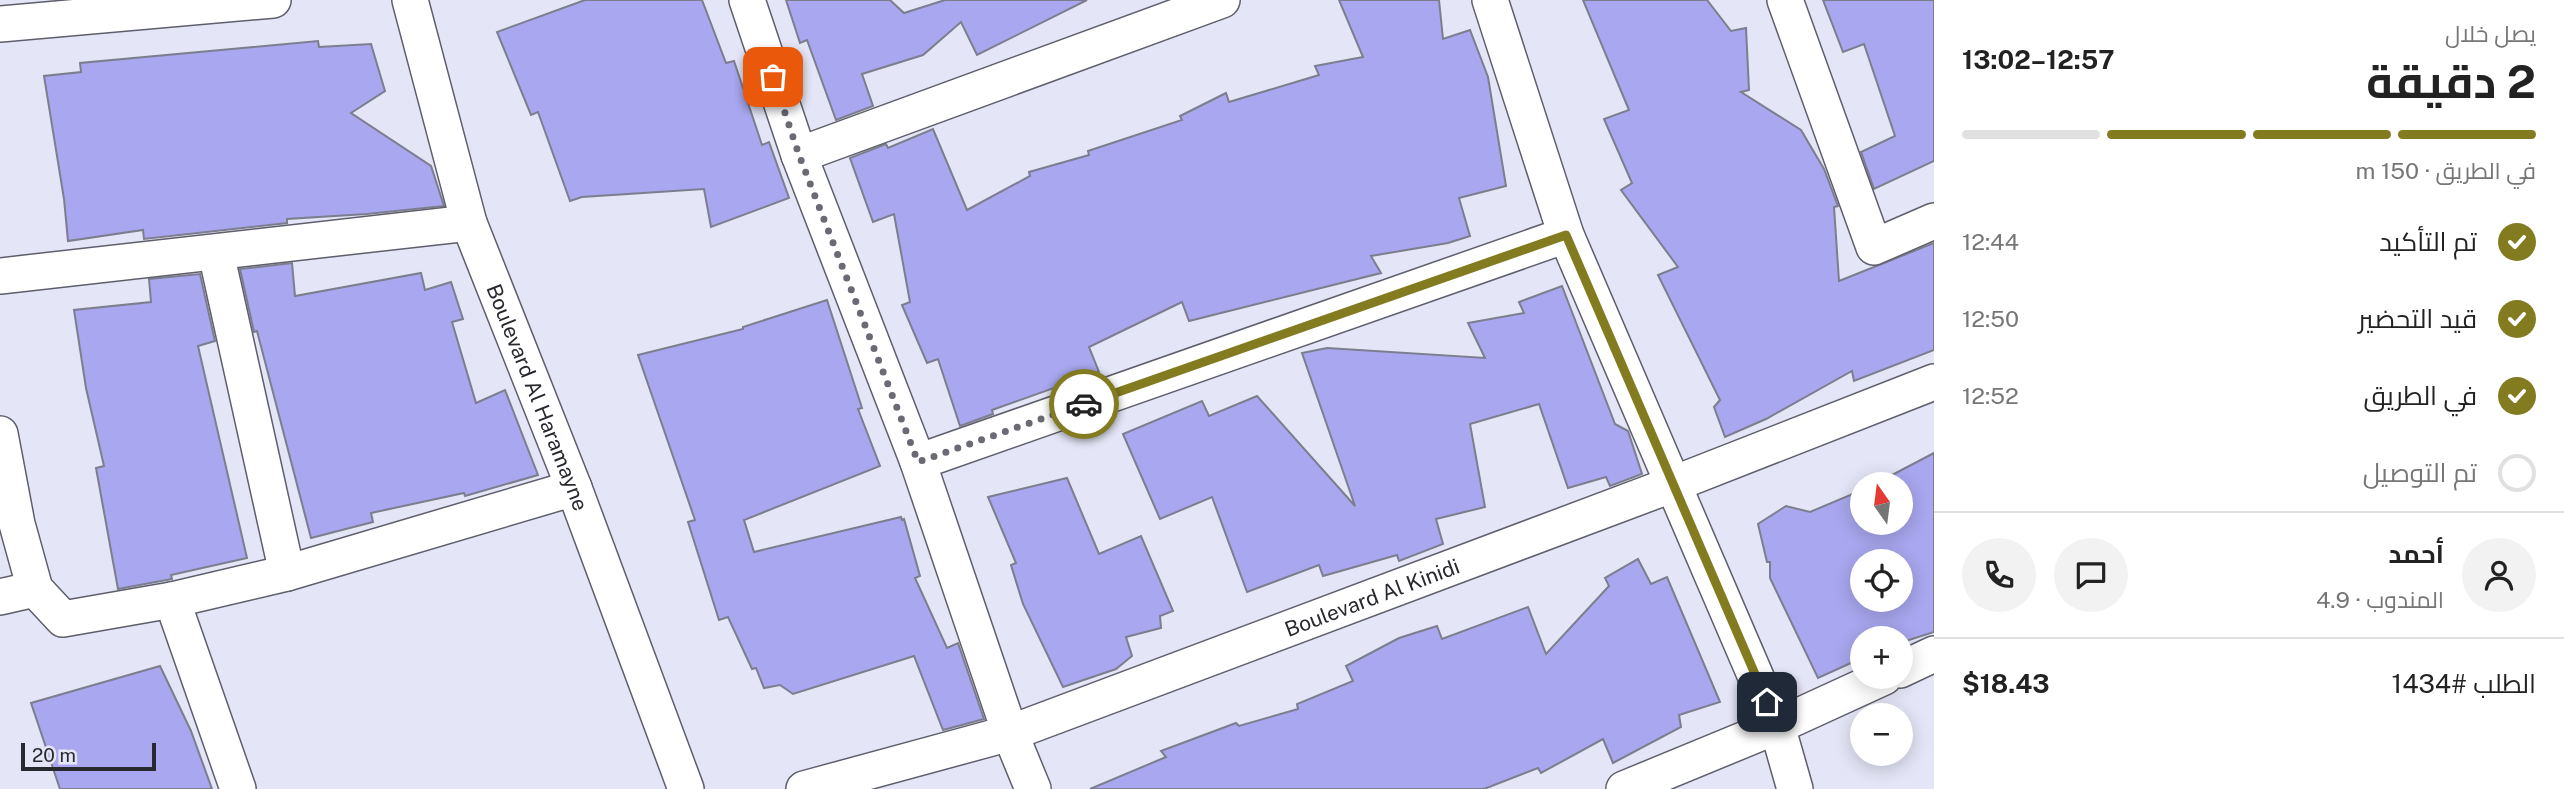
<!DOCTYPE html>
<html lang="ar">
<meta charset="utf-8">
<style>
:root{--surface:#fff;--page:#f2f2f2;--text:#222;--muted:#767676;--line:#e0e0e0;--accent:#837b20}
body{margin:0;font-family:"Public Sans",Cairo,sans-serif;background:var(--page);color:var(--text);direction:rtl;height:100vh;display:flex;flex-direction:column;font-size:26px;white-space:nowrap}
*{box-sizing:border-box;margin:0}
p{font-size:23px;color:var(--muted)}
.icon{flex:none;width:38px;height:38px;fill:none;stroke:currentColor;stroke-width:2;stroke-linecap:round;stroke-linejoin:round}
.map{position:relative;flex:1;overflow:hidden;direction:ltr}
.details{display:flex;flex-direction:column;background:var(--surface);width:630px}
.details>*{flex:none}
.needle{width:46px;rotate:346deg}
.fabs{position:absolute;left:1850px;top:472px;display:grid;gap:14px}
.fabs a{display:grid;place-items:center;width:63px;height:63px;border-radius:50%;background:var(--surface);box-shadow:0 4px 18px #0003;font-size:35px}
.scale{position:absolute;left:21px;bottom:18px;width:135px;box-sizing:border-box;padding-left:7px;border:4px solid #28282f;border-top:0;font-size:19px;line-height:24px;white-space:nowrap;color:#28282f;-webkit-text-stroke:5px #e4e5f6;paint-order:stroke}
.pin{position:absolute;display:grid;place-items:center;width:60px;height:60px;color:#fff;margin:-30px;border-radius:14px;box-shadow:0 4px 10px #0006}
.courier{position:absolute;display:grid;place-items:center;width:70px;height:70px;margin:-35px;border:5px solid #837b20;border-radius:50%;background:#fff;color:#222;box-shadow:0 2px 9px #0007}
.overview em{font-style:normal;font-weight:700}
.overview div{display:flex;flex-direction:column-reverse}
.overview{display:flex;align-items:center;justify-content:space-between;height:119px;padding:0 28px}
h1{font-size:46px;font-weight:700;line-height:52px}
.bar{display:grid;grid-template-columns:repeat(4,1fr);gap:10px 7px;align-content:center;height:84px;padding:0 28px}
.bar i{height:9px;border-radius:5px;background:var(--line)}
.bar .on{background:var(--accent)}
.bar p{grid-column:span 4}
.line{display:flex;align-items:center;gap:18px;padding:0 28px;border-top:2px solid var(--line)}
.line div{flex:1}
.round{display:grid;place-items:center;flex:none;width:74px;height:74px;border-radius:37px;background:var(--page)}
ol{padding:0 28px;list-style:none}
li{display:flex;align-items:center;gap:21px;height:77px}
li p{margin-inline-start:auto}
li .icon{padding:7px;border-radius:50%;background:var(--accent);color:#fff;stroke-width:4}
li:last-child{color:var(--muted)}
li i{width:38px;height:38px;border:4px solid var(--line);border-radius:50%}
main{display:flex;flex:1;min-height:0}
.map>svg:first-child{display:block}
.building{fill:#a8a7ef;stroke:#7d7e8d;stroke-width:2;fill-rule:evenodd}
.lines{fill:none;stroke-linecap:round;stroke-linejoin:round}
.minor-casing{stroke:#5e5e6c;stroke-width:38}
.minor{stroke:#fff;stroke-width:35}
.done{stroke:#6a6a75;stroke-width:7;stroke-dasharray:0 12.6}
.route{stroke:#837b20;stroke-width:9}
.labels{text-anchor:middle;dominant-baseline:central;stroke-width:5;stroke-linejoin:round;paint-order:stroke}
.street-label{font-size:21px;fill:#28282f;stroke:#e4e5f6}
</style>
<main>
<section class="details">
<div class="overview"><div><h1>2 دقيقة</h1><p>يصل خلال</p></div><em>12:57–13:02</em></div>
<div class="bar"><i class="on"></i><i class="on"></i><i class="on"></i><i></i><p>في الطريق · 150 m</p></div>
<ol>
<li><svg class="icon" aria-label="check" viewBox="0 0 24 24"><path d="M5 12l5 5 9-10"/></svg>تم التأكيد<p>12:44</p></li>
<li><svg class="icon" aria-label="check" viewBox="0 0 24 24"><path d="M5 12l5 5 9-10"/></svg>قيد التحضير<p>12:50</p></li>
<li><svg class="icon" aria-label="check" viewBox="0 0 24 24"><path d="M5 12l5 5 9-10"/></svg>في الطريق<p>12:52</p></li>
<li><i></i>تم التوصيل</li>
</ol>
<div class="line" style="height:126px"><a class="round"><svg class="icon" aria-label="person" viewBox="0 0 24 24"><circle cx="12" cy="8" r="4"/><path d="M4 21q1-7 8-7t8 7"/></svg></a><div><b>أحمد</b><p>المندوب · 4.9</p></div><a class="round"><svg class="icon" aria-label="chat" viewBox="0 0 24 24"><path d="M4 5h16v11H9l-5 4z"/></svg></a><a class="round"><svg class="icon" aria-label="phone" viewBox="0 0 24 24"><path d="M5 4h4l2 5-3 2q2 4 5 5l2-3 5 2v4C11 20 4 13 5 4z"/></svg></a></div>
<div class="line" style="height:91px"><div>الطلب #1434</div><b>$18.43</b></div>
</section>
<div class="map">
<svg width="1934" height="789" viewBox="0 0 1934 789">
<rect width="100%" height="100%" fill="#e4e5f6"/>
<g class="building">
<path d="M 585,0 L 702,0 L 726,63 L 734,61 L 762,145 L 769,142 L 789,198 L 711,227 L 704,189 L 582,197 L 570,201 L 538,112 L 531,115 L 497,32 Z"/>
<path d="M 786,0 L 890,0 L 904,13 L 945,0 L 1087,0 L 977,55 L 961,22 L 923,55 L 862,74 L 873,106 L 836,120 L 807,40 L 800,43 Z"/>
<path d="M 1339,0 L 1439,0 L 1443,39 L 1470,30 L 1488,77 L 1506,186 L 1459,198 L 1470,236 L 1448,243 L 1371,256 L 1381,273 L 1189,321 L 1182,302 L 1089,347 L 1099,372 L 992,410 L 993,414 L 960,426 L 938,359 L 927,363 L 902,305 L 910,302 L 894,214 L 873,222 L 850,158 L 886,144 L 888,148 L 933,129 L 967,210 L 1030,176 L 1029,172 L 1089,155 L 1088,151 L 1182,120 L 1180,116 L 1226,93 L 1229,102 L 1319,75 L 1315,66 L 1363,57 Z"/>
<path d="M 1583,0 L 1707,0 L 1731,31 L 1746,28 L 1749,90 L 1741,92 L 1801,130 L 1824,169 L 1838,206 L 1834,207 L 1839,281 L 1934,243 L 1934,350 L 1854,381 L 1852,371 L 1766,419 L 1725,437 L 1714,407 L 1720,400 L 1658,275 L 1678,267 L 1621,190 L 1632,183 L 1604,119 L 1629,110 Z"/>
<path d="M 1823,0 L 1934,0 L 1934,161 L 1874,189 L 1861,152 L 1895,136 L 1864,44 L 1843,52 Z"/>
<path d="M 318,41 L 319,47 L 371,44 L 385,91 L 351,113 L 431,166 L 444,206 L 367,214 L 287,219 L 287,223 L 144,239 L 143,230 L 68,241 L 64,199 L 44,76 L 81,72 L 80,63 Z"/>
<path d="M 292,263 L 295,296 L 421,273 L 425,290 L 451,282 L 463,319 L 452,322 L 476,403 L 505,390 L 538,475 L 465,496 L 464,493 L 371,513 L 373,522 L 311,538 L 257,331 L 254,332 L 240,269 Z"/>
<path d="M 200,274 L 215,341 L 198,346 L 247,558 L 171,575 L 172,579 L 118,589 L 96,468 L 104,466 L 86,388 L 74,310 L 151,302 L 149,279 Z"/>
<path d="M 1562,286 L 1615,424 L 1628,431 L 1642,474 L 1610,486 L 1606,477 L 1568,488 L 1539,404 L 1470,424 L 1485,507 L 1436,519 L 1443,544 L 1399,561 L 1397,555 L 1323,576 L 1319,565 L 1247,592 L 1212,497 L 1160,519 L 1123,434 L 1202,401 L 1209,416 L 1257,396 L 1355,506 L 1302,353 L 1327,348 L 1485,358 L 1468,323 L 1524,313 L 1519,302 Z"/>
<path d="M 827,300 L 862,408 L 858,409 L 880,466 L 744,520 L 754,552 L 901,517 L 902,520 L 904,519 L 920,576 L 915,578 L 947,648 L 958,643 L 984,719 L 943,730 L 914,656 L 793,694 L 780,685 L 764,688 L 756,668 L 752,669 L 728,617 L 719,620 L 688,522 L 695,520 L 638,355 L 743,329 L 743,327 Z"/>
<path d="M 1934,453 L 1934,632 L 1900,643 L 1900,639 L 1862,639 L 1862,658 L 1818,678 L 1770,578 L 1770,562 L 1767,562 L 1758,524 L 1786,506 L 1810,512 L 1862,490 L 1862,523 L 1900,523 L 1900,485 L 1873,485 ZM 1862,562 L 1900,562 L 1900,600 L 1862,600 Z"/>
<path d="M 1067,478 L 1099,554 L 1141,536 L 1173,611 L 1160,616 L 1161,628 L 1126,637 L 1132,656 L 1116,669 L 1063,687 L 1023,604 L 1011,565 L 1016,563 L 988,497 Z"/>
<path d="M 1638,559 L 1651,584 L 1667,577 L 1720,702 L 1679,715 L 1681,727 L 1613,763 L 1603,739 L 1541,773 L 1538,768 L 1484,789 L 1090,789 L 1166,757 L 1161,751 L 1236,723 L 1239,726 L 1298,709 L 1297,704 L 1353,681 L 1346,666 L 1399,638 L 1437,626 L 1442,639 L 1528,607 L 1546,654 L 1609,586 L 1605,578 Z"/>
<path d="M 160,666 L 191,731 L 212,789 L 60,789 L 31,703 Z"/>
</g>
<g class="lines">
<defs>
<g id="minor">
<path id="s1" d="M 410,0 L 469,223 L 574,488 L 686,789"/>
<path d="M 747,0 L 799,155 L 918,462 L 1010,733 L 1033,789"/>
<path d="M 1490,0 L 1566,235 L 1777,726 L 1795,789"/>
<path d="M 1785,0 L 1874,247 L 1934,221"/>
<path d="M 0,24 L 273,0"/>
<path d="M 799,155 L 1222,0"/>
<path d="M 216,253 L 287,573"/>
<path d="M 0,276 L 469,223"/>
<path d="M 0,434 L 17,524 L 35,589 L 63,619 L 172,600 L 287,573 L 574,488"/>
<path d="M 918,462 L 1566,235"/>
<path d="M 0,597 L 35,589"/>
<path d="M 172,600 L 238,789"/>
<path d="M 1900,670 L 1934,654"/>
<path id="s2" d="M 804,789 L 1010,733 L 1671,485 L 1934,382"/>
<path d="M 1624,789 L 1777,726 L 1884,677"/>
</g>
</defs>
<use href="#minor" class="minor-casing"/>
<use href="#minor" class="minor"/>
</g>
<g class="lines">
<path class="done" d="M 773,77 L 799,155 L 918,462 L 1084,404"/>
<path class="route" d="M 1084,404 L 1566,235 L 1767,702"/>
</g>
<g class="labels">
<g class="street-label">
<text stroke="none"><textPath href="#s1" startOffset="418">Boulevard Al Haramayne</textPath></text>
<text stroke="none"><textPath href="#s2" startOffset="600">Boulevard Al Kinidi</textPath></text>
</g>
</g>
</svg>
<div class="fabs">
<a><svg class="needle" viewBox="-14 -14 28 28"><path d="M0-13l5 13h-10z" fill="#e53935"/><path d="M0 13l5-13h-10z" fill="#767676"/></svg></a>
<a><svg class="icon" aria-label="locate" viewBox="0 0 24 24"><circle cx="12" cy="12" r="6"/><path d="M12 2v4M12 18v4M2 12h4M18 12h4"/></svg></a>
<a>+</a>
<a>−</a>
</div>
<div class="scale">20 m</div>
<div class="pin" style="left:773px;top:77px;background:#ea580c"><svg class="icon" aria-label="bag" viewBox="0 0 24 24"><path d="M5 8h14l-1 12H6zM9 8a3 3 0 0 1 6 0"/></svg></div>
<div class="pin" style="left:1767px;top:702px;background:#1f2937"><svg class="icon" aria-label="home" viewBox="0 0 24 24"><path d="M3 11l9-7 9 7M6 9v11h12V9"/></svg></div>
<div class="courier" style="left:1084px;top:404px"><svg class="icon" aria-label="car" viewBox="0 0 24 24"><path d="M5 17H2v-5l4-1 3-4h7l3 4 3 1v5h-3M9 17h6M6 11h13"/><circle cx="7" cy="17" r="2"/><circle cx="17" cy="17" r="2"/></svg></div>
</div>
</main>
